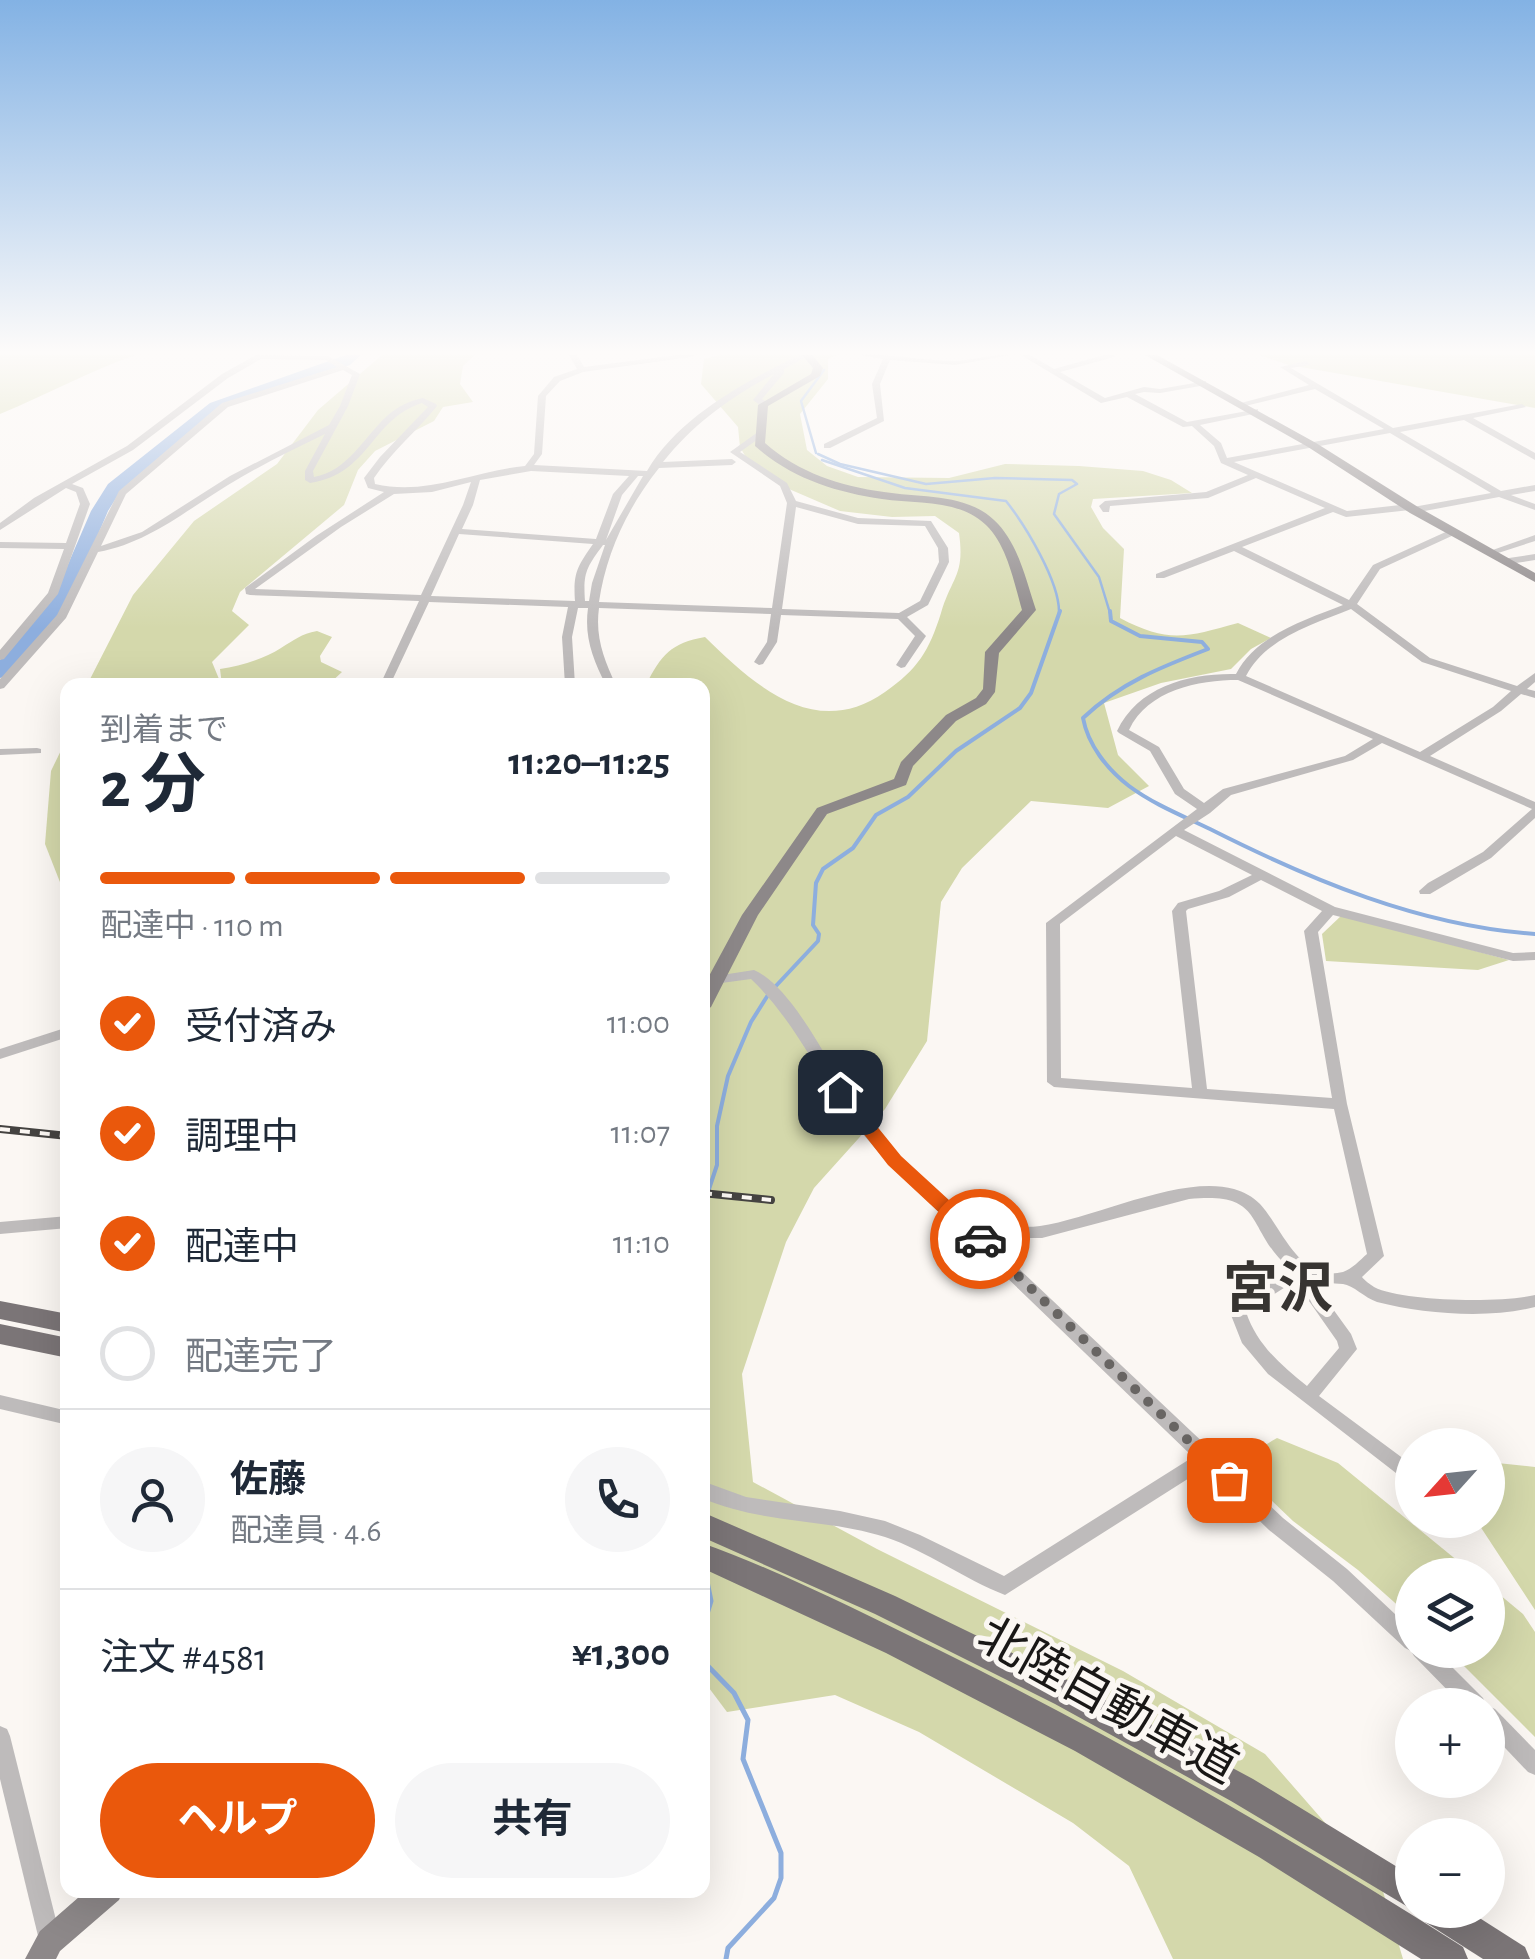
<!DOCTYPE html>
<html lang="ja">
<meta charset="utf-8">
<style>
:root{--surface:#fff;--page:#f6f6f7;--text:#1f2937;--muted:#747a83;--line:#e0e1e3;--accent:#ea580c}
body{margin:0;font-family:"Alegreya Sans","Noto Sans JP",sans-serif;background:var(--page);color:var(--text);height:100vh;display:flex;flex-direction:column;font-size:38px;white-space:nowrap}
*{box-sizing:border-box;margin:0}
p{font-size:32px;color:var(--muted)}
.icon{flex:none;width:55px;height:55px;fill:none;stroke:currentColor;stroke-width:2;stroke-linecap:round;stroke-linejoin:round}
.map{position:relative;flex:1;overflow:hidden}
.drawer{position:absolute;left:60px;top:678px;width:650px;height:1220px;display:flex;flex-direction:column;background:var(--surface);border-radius:20px;box-shadow:0 10px 40px #0002}
.drawer>*{flex:none}
.needle{width:65px;rotate:243deg}
.fabs{position:absolute;left:1395px;top:1428px;display:grid;gap:20px}
.fabs a{display:grid;place-items:center;width:110px;height:110px;border-radius:50%;background:var(--surface);box-shadow:0 10px 40px #0002;font-size:50px}
.pin{position:absolute;display:grid;place-items:center;width:85px;height:85px;color:#fff;margin:-42px;border-radius:20px;box-shadow:0 5px 15px #0006}
.courier{position:absolute;display:grid;place-items:center;width:100px;height:100px;margin:-50px;border:8px solid #ea580c;border-radius:50%;background:#fff;color:#222;box-shadow:0 2px 12px #0007}
.head em{font-style:normal;font-weight:700}
.head div{display:flex;flex-direction:column-reverse}
.head{display:flex;align-items:center;justify-content:space-between;height:170px;padding:0 40px}
h1{font-size:65px;font-weight:700;line-height:75px}
.bar{display:grid;grid-template-columns:repeat(4,1fr);gap:15px 10px;align-content:center;height:120px;padding:0 40px}
.bar i{height:12px;border-radius:8px;background:var(--line)}
.bar .selected{background:var(--accent)}
.bar p{grid-column:span 4}
.line{display:flex;align-items:center;gap:25px;padding:0 40px;border-top:2px solid var(--line)}
.line div{flex:1}
.round{display:grid;place-items:center;flex:none;width:105px;height:105px;border-radius:52px;background:var(--page)}
ol{padding:0 40px;list-style:none}
li{display:flex;align-items:center;gap:30px;height:110px}
li p{margin-inline-start:auto}
li .icon{padding:10px;border-radius:50%;background:var(--accent);color:#fff;stroke-width:4}
li:last-child{color:var(--muted)}
li i{width:55px;height:55px;border:5px solid var(--line);border-radius:50%}
.button{display:flex;gap:20px;margin-top:auto;padding:20px 40px}
.button a{flex:1;height:115px;border-radius:60px;background:var(--accent);color:#fff;font-size:40px;font-weight:700;line-height:115px;text-align:center}
.button a+a{background:var(--page);color:var(--text)}
.map>svg:first-child{display:block}
.green{fill:#d4d8ab}
.lines{fill:none;stroke-linecap:round;stroke-linejoin:round}
.stream-far2{stroke:#8daede;stroke-width:2.5}
.stream-far1{stroke:#8daede;stroke-width:4}
.stream{stroke:#8daede;stroke-width:5}
.river{fill:#8daede;fill-rule:evenodd}
.minor{fill:#bebbbb;fill-rule:evenodd}
.major{fill:#8d8889;fill-rule:evenodd}
.highway{fill:#7b7577;fill-rule:evenodd}
.rail-casing{stroke:#454341;stroke-width:8}
.rail{stroke:#fbf7f3;stroke-width:4;stroke-dasharray:10;stroke-linecap:butt}
.route{fill:#ea580c}
.done{stroke:#686563;stroke-width:10;stroke-dasharray:0 18}
.labels{text-anchor:middle;dominant-baseline:central;stroke-width:10;stroke-linejoin:round;paint-order:stroke}
.near-street-label{font-size:48px;fill:#191716;stroke:#fbf7f3}
.near-quarter-label{font-size:55px;font-weight:bold;fill:#373431;stroke:#fbf7f3}
</style>
<div class="map">
<svg width="1535" height="1959" viewBox="0 0 1535 1959">
<rect width="100%" height="100%" fill="#fbf7f3"/>
<g class="green">
<path d="M 0,355 L 136,355 C 89,371 46,395 0,414 Z"/>
<path d="M 382,355 L 475,355 L 463,366 L 460,384 L 473,402 L 443,407 L 434,421 L 375,451 L 358,470 L 344,505 L 240,592 L 232,611 L 249,625 L 212,662 L 219,679 L 218,685 L 87,685 L 133,595 L 194,521 L 277,464 L 318,410 Z"/>
<path d="M 719,355 L 837,355 L 828,359 L 828,379 L 800,414 L 807,450 L 827,466 L 858,477 L 949,478 L 1005,464 L 1079,466 L 1143,471 L 1171,480 L 1192,493 L 1093,499 L 1091,507 L 1103,528 L 1124,549 L 1120,618 C 1169,644 1187,637 1238,623 L 1271,638 L 1251,649 L 1231,669 L 1161,683 L 1104,703 L 1118,755 L 1149,786 L 1108,808 L 1031,801 L 962,868 L 941,902 L 927,1041 L 885,1109 L 814,1188 L 786,1242 L 742,1374 L 753,1482 L 877,1549 L 1123,1671 L 1265,1754 L 1382,1888 L 1403,1959 L 1173,1959 L 1129,1866 L 1073,1823 L 919,1732 L 835,1695 L 727,1712 L 703,1680 L 702,685 L 646,685 C 661,655 671,643 705,637 C 755,686 815,741 885,692 C 918,669 929,651 941,613 C 952,576 965,576 959,533 L 935,516 L 892,517 L 840,511 L 782,486 L 748,461 L 740,447 L 738,427 L 701,384 L 704,359 Z"/>
<path d="M 1259,355 L 1535,355 L 1535,408 L 1289,365 Z"/>
<path d="M 317,631 L 332,637 L 320,656 L 321,662 L 342,672 L 328,685 L 222,685 L 220,669 C 241,666 264,659 281,648 C 294,640 301,634 317,631 Z"/>
<path d="M 67,738 L 68,738 L 67,900 L 45,844 L 51,771 Z"/>
<path d="M 1342,915 L 1509,960 L 1478,970 L 1326,961 L 1322,934 Z"/>
<path d="M 1277,1438 L 1338,1463 L 1475,1575 L 1412,1575 L 1412,1618 L 1358,1570 L 1293,1521 L 1247,1477 L 1243,1458 Z"/>
<path d="M 1488,1462 L 1535,1467 L 1535,1610 L 1476,1520 L 1488,1520 Z"/>
<path d="M 1488,1585 L 1523,1614 L 1535,1632 L 1535,1737 L 1448,1650 L 1488,1650 Z"/>
</g>
<g class="lines">
<g class="stream-far2">
<path d="M 816,453 L 801,401 L 824,370"/>
<path d="M 818,454 L 840,464 L 926,484 L 995,478 L 1072,480 L 1077,484 L 1059,494 L 1054,514 L 1099,577 L 1110,613"/>
<path d="M 822,460 L 905,488 L 1006,501 C 1025,525 1060,582 1059,613"/>
</g>
<g class="stream-far1">
<path d="M 1110,611 L 1111,621 L 1140,636 L 1202,642 L 1208,649 C 1161,667 1120,683 1083,718 C 1088,745 1107,769 1129,786 C 1153,804 1183,816 1210,829 C 1311,880 1420,926 1535,934"/>
<path d="M 774,988 L 818,941 L 819,934 L 813,925 L 816,883 L 823,869 L 853,848 L 876,815 L 908,797 L 956,751 L 1020,708 L 1031,693 L 1060,611"/>
<path d="M 702,1210 L 717,1165 L 717,1126 L 728,1076 L 751,1022 L 768,995"/>
</g>
<g class="stream">
<path d="M 702,1630 L 711,1601 L 704,1567"/>
<path d="M 702,1660 L 734,1693 L 748,1720 L 743,1759 L 781,1853 L 781,1878 L 774,1898 L 728,1948 L 726,1959"/>
</g>
<path class="river" d="M 346,355 L 361,355 L 350,365 L 220,409 L 120,492 L 108,511 L 71,599 L 35,646 L 7,676 L 0,678 L 0,660 L 53,599 L 91,511 L 108,484 L 210,403 Z"/>
<g class="minor">
<path d="M 256,355 L 328,356 L 360,374 L 348,406 L 313,471 L 314,477 C 348,471 364,437 387,416 C 398,406 409,401 423,398 L 436,404 L 437,406 C 417,431 392,451 374,478 L 375,484 C 427,496 474,471 525,466 L 534,454 L 538,396 L 554,377 L 577,369 L 569,355 L 577,355 L 584,367 L 677,355 L 695,355 L 691,357 L 583,372 L 560,381 L 546,396 L 542,454 L 534,465 L 647,471 C 677,420 736,387 789,360 L 801,355 L 810,355 L 784,369 L 784,373 L 762,399 L 767,402 L 767,406 L 761,406 L 753,400 L 774,374 C 731,397 694,423 663,462 L 732,459 L 736,462 L 732,465 L 659,468 C 628,507 606,553 599,602 L 772,608 L 787,503 L 780,486 L 730,452 L 758,432 L 762,435 L 761,437 L 740,452 L 787,483 L 796,501 L 858,518 L 931,521 L 948,548 L 949,562 L 928,605 L 907,617 L 926,636 L 905,667 L 901,668 L 896,665 L 915,636 L 898,619 L 781,615 L 777,642 L 763,664 L 759,665 L 754,662 L 767,642 L 771,614 L 599,608 C 595,637 604,660 616,685 L 606,685 C 593,660 584,637 588,608 L 578,608 L 572,637 L 575,685 L 565,685 L 562,637 L 568,607 L 429,602 L 390,685 L 380,685 L 419,601 L 250,595 L 246,594 L 245,588 L 316,536 L 384,492 L 368,488 L 364,478 L 380,457 L 428,407 L 422,403 C 371,419 370,474 310,483 L 305,480 L 305,471 L 325,434 C 292,450 259,466 228,485 C 185,511 148,543 98,552 L 66,618 L 4,688 L 0,689 L 0,679 L 57,615 L 119,491 L 222,403 L 337,367 L 326,360 L 261,359 L 228,378 L 133,450 L 72,484 L 83,488 L 90,504 L 58,594 L 4,659 L 0,660 L 0,650 L 48,593 L 64,549 L 0,548 L 0,542 L 66,543 L 80,504 L 76,492 L 66,488 L 0,530 L 0,523 L 34,498 L 127,446 L 222,374 ZM 343,370 L 352,375 L 340,406 L 329,425 L 230,476 L 142,532 L 101,546 L 126,494 L 228,407 ZM 531,471 L 629,476 L 613,494 L 596,539 L 462,529 L 473,505 L 480,480 ZM 638,476 L 643,476 L 606,540 L 622,495 ZM 471,482 L 463,505 L 421,595 L 255,589 L 341,527 L 394,494 L 432,492 ZM 796,507 L 858,524 L 925,526 L 938,548 L 939,562 L 920,601 L 899,613 L 782,609 ZM 459,534 L 593,544 C 577,567 573,573 575,601 L 431,596 ZM 603,545 L 605,545 L 592,583 L 589,601 L 585,601 C 583,573 586,568 603,545 Z"/>
<path d="M 859,355 C 891,353 923,361 955,361 C 973,360 991,354 1010,355 L 955,365 L 890,360 L 880,384 L 884,421 L 830,448 L 824,448 L 824,444 L 877,418 L 872,384 L 883,359 Z"/>
<path d="M 1021,355 L 1030,355 L 1054,369 L 1104,355 L 1115,355 L 1114,357 L 1060,372 L 1105,398 L 1144,387 L 1160,389 L 1206,381 L 1206,385 L 1160,393 L 1144,392 L 1135,394 L 1187,422 L 1258,409 L 1258,413 L 1200,425 L 1221,443 L 1227,458 L 1384,429 L 1315,389 L 1241,407 L 1241,403 L 1309,385 L 1280,367 L 1306,361 L 1310,363 L 1309,365 L 1291,368 L 1393,428 L 1522,404 L 1526,407 L 1473,418 L 1535,453 L 1535,460 L 1464,420 L 1400,432 L 1501,491 L 1535,485 L 1535,491 L 1511,495 L 1535,504 L 1535,510 L 1499,497 L 1414,513 L 1410,510 L 1346,517 L 1333,512 L 1242,547 L 1349,600 L 1373,565 L 1450,530 L 1456,530 L 1456,534 L 1380,569 L 1357,604 L 1430,658 L 1517,686 L 1535,673 L 1535,682 L 1527,689 L 1535,691 L 1535,698 L 1521,694 L 1501,711 L 1430,756 L 1535,802 L 1535,818 L 1491,858 L 1430,894 L 1420,894 L 1419,891 L 1428,883 L 1483,852 L 1532,809 L 1382,743 L 1353,760 L 1231,795 L 1210,813 L 1184,830 L 1335,907 L 1513,953 L 1535,952 L 1535,960 L 1513,961 L 1333,915 L 1318,932 L 1347,1104 L 1384,1256 L 1362,1277 C 1364,1280 1371,1285 1374,1287 C 1403,1302 1503,1303 1535,1295 L 1535,1307 C 1489,1319 1424,1314 1377,1302 C 1365,1298 1353,1285 1343,1284 C 1332,1283 1323,1283 1312,1280 L 1351,1334 L 1357,1349 L 1319,1396 L 1412,1465 L 1412,1483 L 1405,1480 L 1268,1374 L 1242,1343 L 1229,1310 L 1231,1305 L 1289,1268 C 1244,1228 1267,1191 1189,1199 L 1042,1238 L 1014,1238 L 981,1233 L 1283,1518 L 1347,1569 L 1412,1630 L 1412,1650 L 1435,1650 L 1483,1698 L 1486,1705 L 1462,1705 L 1414,1656 L 1411,1651 L 1405,1648 L 1333,1581 L 1269,1530 L 1205,1468 L 1005,1595 C 964,1579 927,1551 885,1537 C 825,1518 761,1524 702,1498 L 702,1481 L 746,1497 L 840,1511 L 885,1521 L 920,1535 L 1004,1576 L 1193,1457 L 889,1164 C 873,1146 857,1128 843,1108 C 813,1064 790,1016 751,979 L 714,984 L 707,980 L 709,977 L 754,970 C 791,986 828,1062 850,1096 C 874,1132 906,1162 937,1192 C 946,1200 955,1212 965,1218 C 972,1222 986,1222 995,1224 C 1010,1226 1025,1228 1040,1226 C 1094,1218 1182,1174 1234,1189 C 1244,1192 1252,1196 1260,1204 C 1281,1226 1299,1283 1343,1272 C 1352,1269 1360,1260 1367,1254 L 1334,1109 L 1054,1087 L 1047,1082 L 1046,923 L 1197,809 L 1175,794 L 1150,751 L 1119,733 L 1117,731 C 1138,686 1190,673 1236,674 C 1256,635 1305,620 1343,605 L 1234,551 L 1164,578 L 1156,578 L 1156,574 L 1325,508 L 1256,478 L 1208,498 L 1110,506 L 1109,512 L 1103,512 L 1099,506 L 1105,501 L 1206,492 L 1248,475 L 1221,463 L 1214,446 L 1192,426 L 1183,427 L 1127,397 L 1101,403 ZM 1390,433 L 1491,493 L 1413,507 L 1409,504 L 1347,511 L 1234,462 ZM 1351,609 L 1422,662 L 1511,691 L 1493,707 L 1420,752 L 1246,676 C 1265,638 1314,624 1351,609 ZM 1238,680 L 1373,739 L 1345,756 L 1223,789 L 1204,803 L 1184,789 L 1159,747 L 1129,730 C 1148,690 1198,680 1238,680 ZM 1176,836 L 1252,875 L 1219,891 L 1178,903 L 1172,911 L 1192,1088 L 1061,1078 L 1060,924 ZM 1261,880 L 1322,911 L 1304,931 L 1332,1098 L 1207,1089 L 1186,911 L 1188,909 L 1229,897 ZM 1295,1281 L 1337,1341 L 1339,1348 L 1307,1386 C 1281,1365 1257,1345 1246,1312 Z"/>
<path d="M 1535,535 L 1535,541 L 1492,555 L 1487,552 Z"/>
<path d="M 1535,554 L 1535,560 L 1509,564 L 1504,561 L 1509,558 Z"/>
<path d="M 37,748 L 41,749 L 41,753 L 0,755 L 0,749 Z"/>
<path d="M 68,1027 L 68,1037 L 0,1059 L 0,1049 Z"/>
<path d="M 68,1216 L 68,1228 L 0,1234 L 0,1222 Z"/>
<path d="M 0,1395 L 68,1411 L 68,1425 L 0,1409 Z"/>
<path d="M 1488,1706 L 1495,1709 L 1535,1750 L 1535,1775 L 1528,1772 L 1488,1730 Z"/>
<path d="M 0,1726 L 7,1729 L 10,1736 L 61,1940 L 58,1948 L 50,1951 L 42,1948 L 39,1940 L 0,1779 Z"/>
</g>
<g class="major">
<path d="M 802,355 L 812,355 L 823,368 L 820,376 L 768,406 L 765,443 C 799,473 840,486 884,492 C 920,498 966,493 994,520 C 1018,542 1026,580 1036,610 L 999,653 L 995,692 L 986,704 L 956,721 L 913,766 L 906,785 L 827,814 L 758,915 L 711,1007 L 702,1013 L 702,989 L 742,915 L 817,808 L 894,779 L 901,762 L 946,715 L 976,698 L 983,689 L 985,652 L 1022,610 C 1014,582 1007,545 986,525 C 959,499 916,504 882,499 C 835,492 791,478 755,446 L 758,405 L 811,374 L 813,368 Z"/>
<path d="M 1145,355 L 1157,355 L 1316,443 L 1418,507 L 1535,573 L 1535,582 L 1410,513 L 1308,447 Z"/>
<path d="M 87,1890 L 123,1890 L 119,1900 L 60,1951 L 56,1959 L 25,1959 L 40,1931 Z"/>
</g>
<g class="highway">
<path d="M 0,1301 L 68,1314 L 68,1333 L 0,1319 Z"/>
<path d="M 0,1324 L 68,1338 L 68,1358 L 0,1344 Z"/>
<path d="M 702,1512 L 895,1596 L 1076,1684 L 1253,1779 L 1412,1876 L 1413,1910 L 1231,1801 L 1055,1704 L 875,1614 L 702,1537 Z"/>
<path d="M 702,1543 C 783,1572 862,1613 939,1650 C 1119,1739 1293,1839 1463,1947 L 1468,1959 L 1421,1959 L 1259,1857 L 1075,1751 L 886,1653 L 702,1568 Z"/>
<path d="M 1421,1910 L 1467,1910 L 1525,1947 L 1530,1959 L 1483,1959 L 1425,1922 Z"/>
</g>
<defs>
<g id="rail">
<path d="M 0,1129 L 68,1136"/>
<path d="M 702,1193 L 771,1200"/>
</g>
</defs>
<use href="#rail" class="rail-casing"/>
<use href="#rail" class="rail"/>
</g>
<linearGradient id="sky" x2="0" y2="1"><stop stop-color="#83b2e4"/><stop offset="0.56" stop-color="#fdfbfa"/><stop offset="1" stop-color="#fdfbfa" stop-opacity="0"/></linearGradient>
<rect width="1535" height="629" fill="url(#sky)"/>
<path class="route" d="M 840,1086 L 846,1088 L 901,1156 L 986,1234 L 986,1244 L 973,1244 L 888,1165 L 831,1092 Z"/>
<g class="lines">
<path class="done" d="M 980,1239 L 1229,1480"/>
</g>
<g class="labels">
<g class="near-street-label">
<text transform="translate(1107 1702) rotate(29)">北陸自動車道</text>
</g>
<g class="near-quarter-label">
<text x="1278" y="1290">宮沢</text>
</g>
</g>
</svg>
<div class="fabs">
<a><svg class="needle" viewBox="-14 -14 28 28"><path d="M0-13l5 13h-10z" fill="#e53935"/><path d="M0 13l5-13h-10z" fill="#747a83"/></svg></a>
<a><svg class="icon" aria-label="layers" viewBox="0 0 24 24"><path d="M12 4l9 5-9 5-9-5zM3 14l9 5 9-5"/></svg></a>
<a>+</a>
<a>−</a>
</div>
<div class="pin" style="left:1229px;top:1480px;background:#ea580c"><svg class="icon" aria-label="bag" viewBox="0 0 24 24"><path d="M5 8h14l-1 12H6zM9 8a3 3 0 0 1 6 0"/></svg></div>
<div class="pin" style="left:840px;top:1092px;background:#1f2937"><svg class="icon" aria-label="home" viewBox="0 0 24 24"><path d="M3 11l9-7 9 7M6 9v11h12V9"/></svg></div>
<div class="courier" style="left:980px;top:1239px"><svg class="icon" aria-label="car" viewBox="0 0 24 24"><path d="M5 17H2v-5l4-1 3-4h7l3 4 3 1v5h-3M9 17h6M6 11h13"/><circle cx="7" cy="17" r="2"/><circle cx="17" cy="17" r="2"/></svg></div>
<section class="drawer">
<div class="head"><div><h1>2 分</h1><p>到着まで</p></div><em>11:20–11:25</em></div>
<div class="bar"><i class="selected"></i><i class="selected"></i><i class="selected"></i><i></i><p>配達中 · 110 m</p></div>
<ol>
<li><svg class="icon" aria-label="check" viewBox="0 0 24 24"><path d="M5 12l5 5 9-10"/></svg>受付済み<p>11:00</p></li>
<li><svg class="icon" aria-label="check" viewBox="0 0 24 24"><path d="M5 12l5 5 9-10"/></svg>調理中<p>11:07</p></li>
<li><svg class="icon" aria-label="check" viewBox="0 0 24 24"><path d="M5 12l5 5 9-10"/></svg>配達中<p>11:10</p></li>
<li><i></i>配達完了</li>
</ol>
<div class="line" style="height:180px"><a class="round"><svg class="icon" aria-label="person" viewBox="0 0 24 24"><circle cx="12" cy="8" r="4"/><path d="M4 21q1-7 8-7t8 7"/></svg></a><div><b>佐藤</b><p>配達員 · 4.6</p></div><a class="round"><svg class="icon" aria-label="phone" viewBox="0 0 24 24"><path d="M5 4h4l2 5-3 2q2 4 5 5l2-3 5 2v4C11 20 4 13 5 4z"/></svg></a></div>
<div class="line" style="height:130px"><div>注文 #4581</div><b>¥1,300</b></div>
<div class="button"><a>ヘルプ</a><a>共有</a></div>
</section>
</div>
